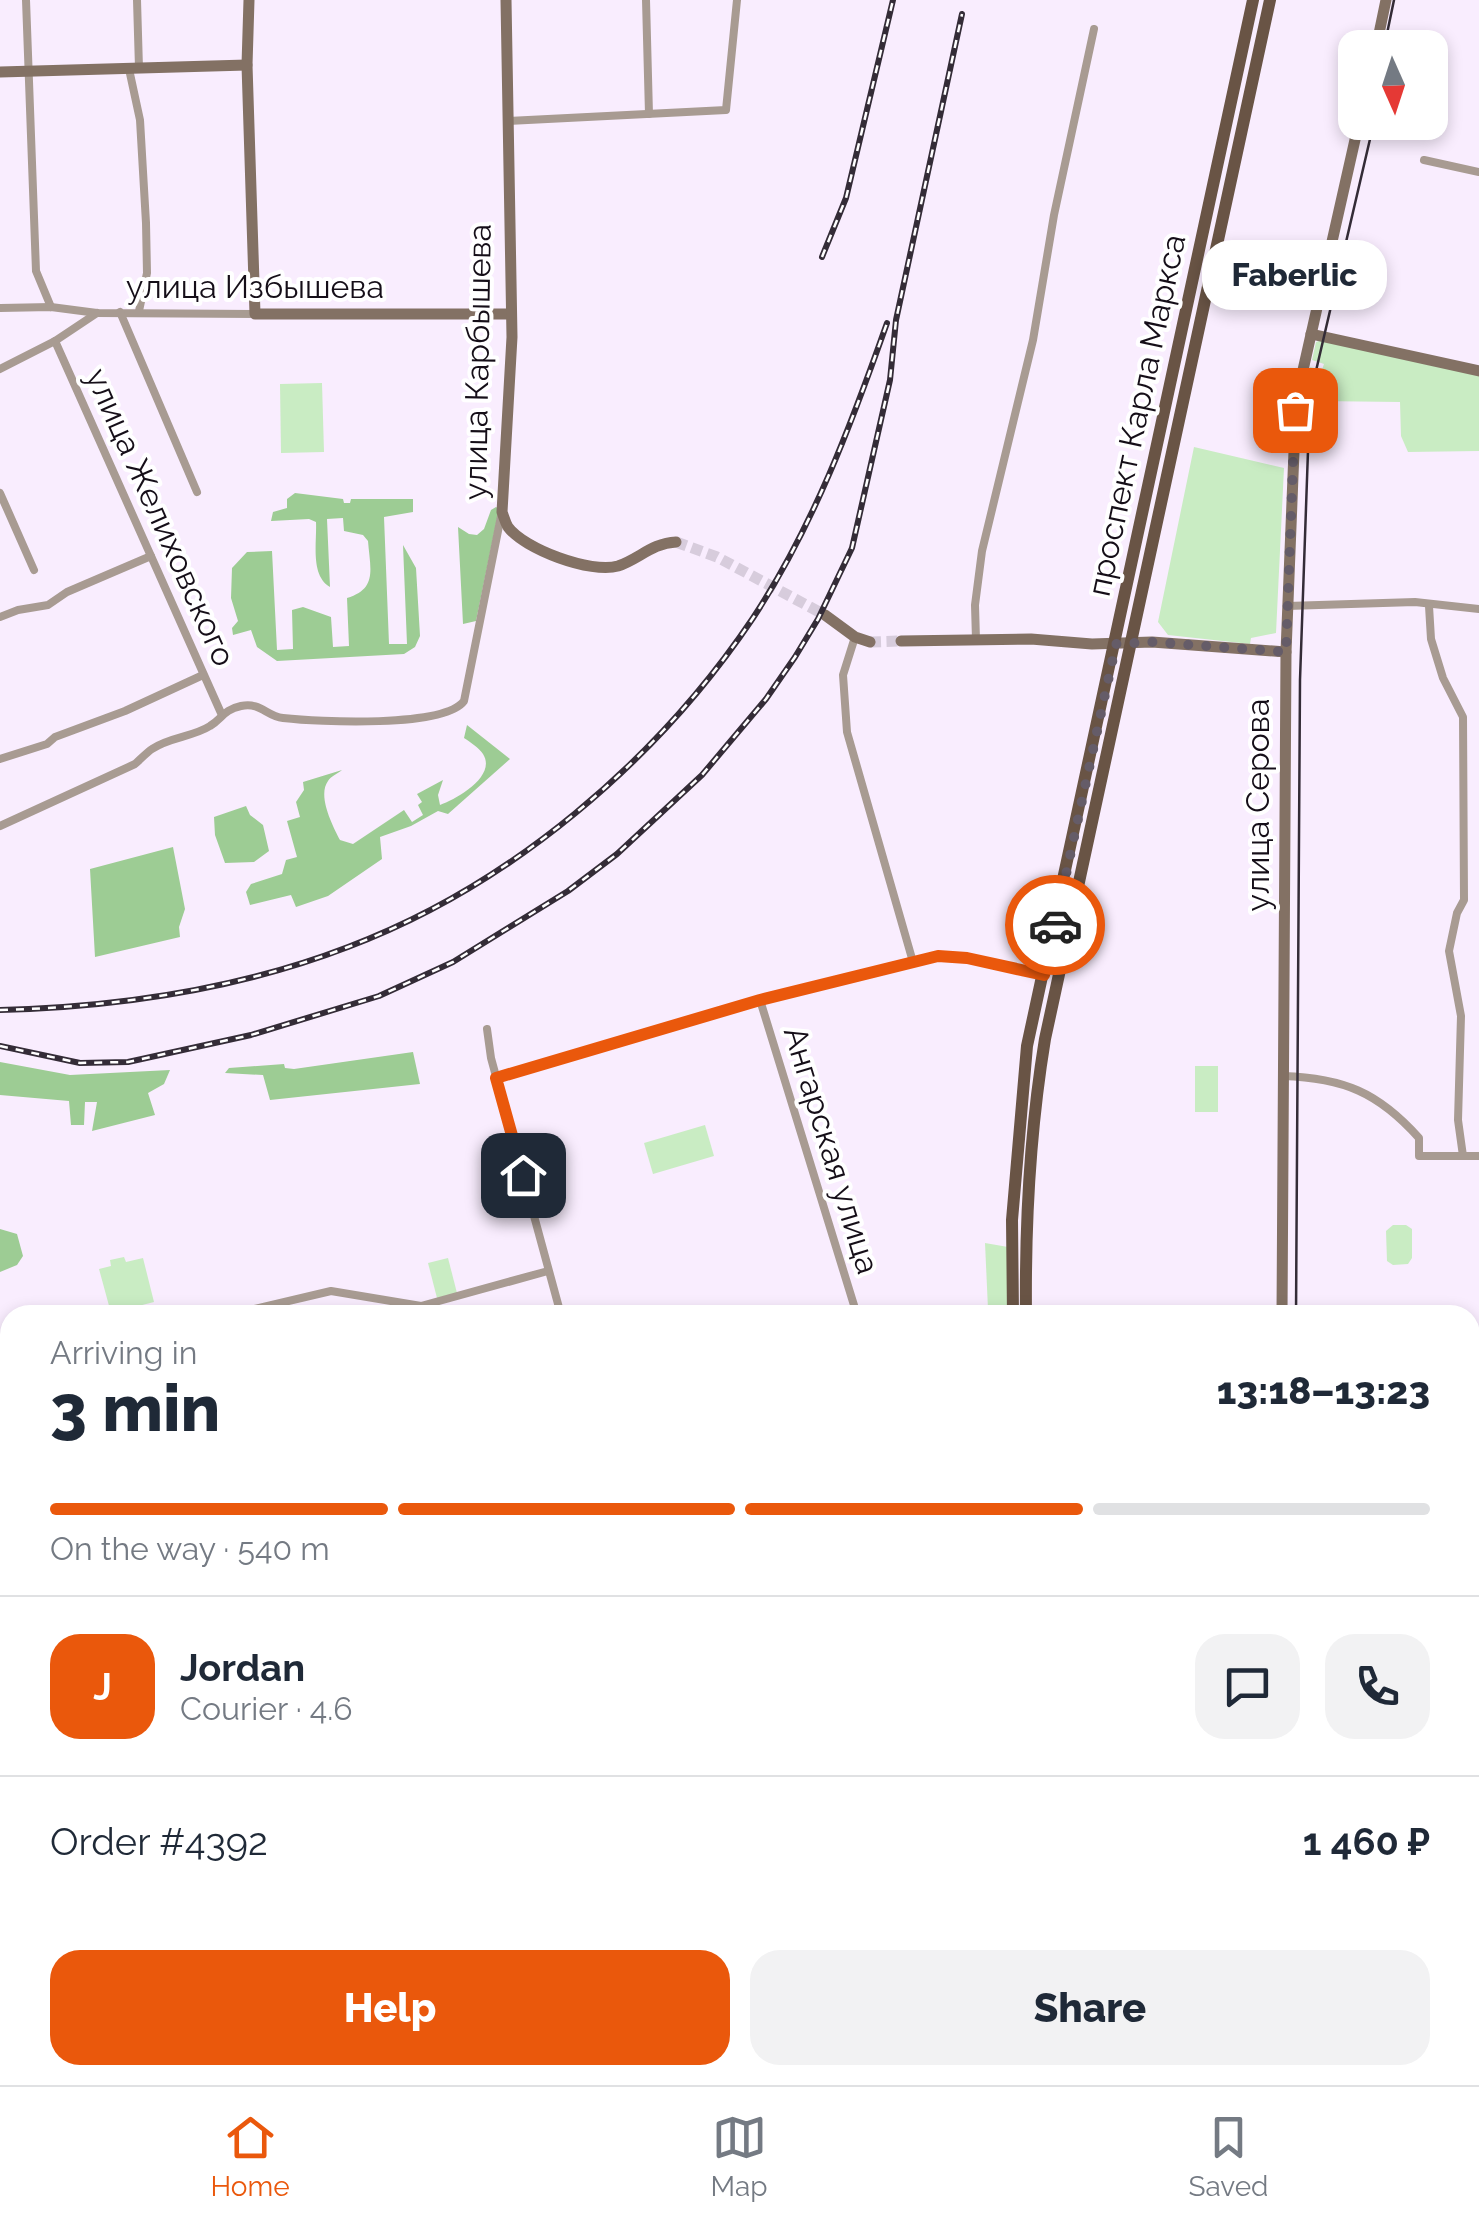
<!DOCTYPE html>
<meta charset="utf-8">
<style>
:root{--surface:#fff;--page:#f2f2f3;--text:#1f2937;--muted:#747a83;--line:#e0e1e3;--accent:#ea580c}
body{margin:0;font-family:Raleway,sans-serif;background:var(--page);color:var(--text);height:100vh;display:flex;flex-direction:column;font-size:38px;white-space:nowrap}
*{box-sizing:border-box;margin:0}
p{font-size:32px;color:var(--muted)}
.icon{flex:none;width:55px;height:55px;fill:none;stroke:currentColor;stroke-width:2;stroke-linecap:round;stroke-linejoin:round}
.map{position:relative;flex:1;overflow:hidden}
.panel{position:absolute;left:0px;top:1305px;width:1480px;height:780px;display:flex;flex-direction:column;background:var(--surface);border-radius:30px 30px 0 0;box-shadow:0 5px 15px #0003}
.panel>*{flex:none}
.needle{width:65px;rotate:177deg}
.tools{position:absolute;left:1338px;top:30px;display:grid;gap:20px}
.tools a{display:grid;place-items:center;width:110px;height:110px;border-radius:20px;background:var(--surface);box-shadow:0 5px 15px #0003;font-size:50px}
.pin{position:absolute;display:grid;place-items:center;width:85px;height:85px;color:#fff;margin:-42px;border-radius:20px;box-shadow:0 5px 15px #0006}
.courier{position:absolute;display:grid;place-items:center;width:100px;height:100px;margin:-50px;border:8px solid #ea580c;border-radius:50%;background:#fff;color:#222;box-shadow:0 2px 12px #0007}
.bubble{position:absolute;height:70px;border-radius:30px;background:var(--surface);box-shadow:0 5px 15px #0003;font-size:32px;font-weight:800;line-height:70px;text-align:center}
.summary em{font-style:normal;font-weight:800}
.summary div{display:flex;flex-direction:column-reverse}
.summary{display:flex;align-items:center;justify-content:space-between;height:170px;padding:0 50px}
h1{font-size:65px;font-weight:800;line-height:75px}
.bar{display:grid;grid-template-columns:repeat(4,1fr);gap:15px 10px;align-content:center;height:120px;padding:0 50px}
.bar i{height:12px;border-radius:8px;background:var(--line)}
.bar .on{background:var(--accent)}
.bar p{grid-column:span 4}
.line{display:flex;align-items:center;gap:25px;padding:0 50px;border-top:2px solid var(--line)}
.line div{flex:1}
.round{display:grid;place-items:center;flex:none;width:105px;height:105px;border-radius:30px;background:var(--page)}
.action{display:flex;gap:20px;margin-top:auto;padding:20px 50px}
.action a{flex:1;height:115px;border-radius:30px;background:var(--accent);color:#fff;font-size:40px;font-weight:800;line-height:115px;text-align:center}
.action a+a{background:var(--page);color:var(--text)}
.dock{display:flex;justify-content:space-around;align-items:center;height:140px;border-top:2px solid var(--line);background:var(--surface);font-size:28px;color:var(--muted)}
.dock a{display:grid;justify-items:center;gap:5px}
.dock .on{color:var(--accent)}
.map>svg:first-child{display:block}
.green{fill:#c9ecc3}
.forest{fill:#9dcc94}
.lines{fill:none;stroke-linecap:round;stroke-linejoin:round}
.secondary-tunnel{stroke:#d7ccdc;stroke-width:11;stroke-dasharray:11 5.5;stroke-linecap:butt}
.street{stroke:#a89b92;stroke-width:8}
.secondary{stroke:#837164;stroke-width:11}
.primary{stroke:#695445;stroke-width:12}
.tram{stroke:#342c37;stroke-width:2.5}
.rail-casing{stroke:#342c37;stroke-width:6}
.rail{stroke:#fff;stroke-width:2.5;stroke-dasharray:8;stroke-linecap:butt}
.done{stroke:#655c68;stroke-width:10;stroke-dasharray:0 18}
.route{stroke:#ea580c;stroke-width:12}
.labels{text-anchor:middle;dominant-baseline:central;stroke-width:8;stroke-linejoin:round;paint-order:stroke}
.street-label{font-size:32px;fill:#150e18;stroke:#fff}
</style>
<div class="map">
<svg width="1479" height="2085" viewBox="0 0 1479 2085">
<rect width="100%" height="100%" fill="#f9edfe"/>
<g class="green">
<path d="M 1322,340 L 1479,373 L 1479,451 L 1408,452 L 1401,436 L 1400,402 L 1317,401 L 1316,407 L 1303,406 L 1310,367 L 1322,370 L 1324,364 L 1312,360 L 1316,342 Z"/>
<path d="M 322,383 L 324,452 L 281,453 L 280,384 Z"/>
<path d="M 1194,447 L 1284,468 L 1276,633 L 1251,638 L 1250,644 L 1168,635 L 1158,622 Z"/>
<rect x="1195" y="1066" width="23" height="46"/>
<path d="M 705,1125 L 714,1156 L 653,1174 L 644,1143 Z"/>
<path d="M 1393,1225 L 1406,1225 L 1412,1229 L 1412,1258 L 1408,1264 L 1393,1265 L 1387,1261 L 1386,1231 Z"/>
<path d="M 985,1243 L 1008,1247 L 1009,1310 L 988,1309 Z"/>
<path d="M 124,1257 L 126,1262 L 143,1258 L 154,1302 L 111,1313 L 99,1269 L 111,1266 L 110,1260 Z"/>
<path d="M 448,1258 L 457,1293 L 437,1298 L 428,1263 Z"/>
<path d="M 1479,1804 L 1479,1885 L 1470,1886 L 1470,1806 Z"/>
<path d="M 1197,2075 L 1324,2075 L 1327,2085 L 1208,2085 L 1197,2081 Z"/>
</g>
<g class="forest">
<path d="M 295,493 L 343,499 L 344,503 L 350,503 L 351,499 L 413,499 L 413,512 L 384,517 L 389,644 L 407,644 L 403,545 L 416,568 L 420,636 L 415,647 L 404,654 L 277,661 L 257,647 L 251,630 L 233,635 L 232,628 L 238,621 L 231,598 L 232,568 L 247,552 L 272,551 L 277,650 L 293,649 L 292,610 L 303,607 L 331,617 L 333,647 L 349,646 L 347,598 C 378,589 370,568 368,541 L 363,535 L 344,531 L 343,518 L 327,519 L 330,587 C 310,575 317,543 316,522 L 309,519 L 271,521 L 273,512 L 287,508 L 287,499 Z"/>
<path d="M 496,507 L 499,509 L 476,621 L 463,624 L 458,527 L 469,534 L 477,535 L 484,529 L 491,510 Z"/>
<path d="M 467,725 L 510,759 L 448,814 L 438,811 L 411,826 L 380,837 L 382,859 L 328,896 L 296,907 L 291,895 L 250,905 L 246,892 L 251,884 L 282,874 L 286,860 L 297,857 L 287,821 L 300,817 L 296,802 L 304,790 L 303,782 L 342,770 C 337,774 331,776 328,781 C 317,796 333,826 340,840 L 353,844 L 404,810 L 412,822 L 423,815 L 418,805 L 422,802 L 417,794 L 443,780 L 438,795 L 440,805 C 457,799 497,776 483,754 C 479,748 470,742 464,738 Z"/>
<path d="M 246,806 L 250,815 L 263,825 L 269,851 L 254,862 L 225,863 L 215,835 L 214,817 Z"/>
<path d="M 173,847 L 185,909 L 179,927 L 180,937 L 95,957 L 90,869 Z"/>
<path d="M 413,1052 L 420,1084 L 270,1100 L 263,1075 L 225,1073 L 229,1068 L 284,1064 L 285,1068 L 294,1069 Z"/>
<path d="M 0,1062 L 70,1075 L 170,1070 L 164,1084 L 148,1093 L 155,1115 L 92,1131 L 97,1102 L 85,1102 L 84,1125 L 71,1125 L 69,1101 L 0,1095 Z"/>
<path d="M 0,1229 L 17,1234 L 23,1256 L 17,1265 L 0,1272 Z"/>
</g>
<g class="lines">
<g class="secondary-tunnel">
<path d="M 676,542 L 717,557 L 825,615"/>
<path d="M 870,642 L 901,641"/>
</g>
<g class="street">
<path d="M 26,0 L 36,271 L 51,307"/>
<path d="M 137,0 L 139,68"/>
<path d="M 646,0 L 649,114"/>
<path d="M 129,69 L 140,120 L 146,223 L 147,273 L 139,311"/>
<path d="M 508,121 L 726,110 L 737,0"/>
<path d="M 1424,160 L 1479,172"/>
<path d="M 0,308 L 51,307 L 97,313 L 255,314"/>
<path d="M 120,312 L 197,492"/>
<path d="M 55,341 L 221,713"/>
<path d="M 0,369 L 55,341 L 97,313"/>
<path d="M 0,493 L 34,570"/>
<path d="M 1287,606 L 1415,602 L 1479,609"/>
<path d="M 1429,606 L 1431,639 L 1443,678 L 1463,717 L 1464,900 L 1457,913 L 1449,951 L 1461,1016 L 1458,1120 L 1463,1156"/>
<path d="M 0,617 L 18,610 L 48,605 L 67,592 L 151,556"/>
<path d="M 855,637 L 843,675 L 847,732 L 913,962"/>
<path d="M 976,640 L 975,605 L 982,551 L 1033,340 L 1054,215 L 1094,29"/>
<path d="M 0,759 L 47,744 L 55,737 L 125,711 L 203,675"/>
<path d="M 0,826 L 135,764 C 141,759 146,753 152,749 C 169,737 193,737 210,726 C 223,718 223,710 241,706 C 261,702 266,716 283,718 C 318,722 444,728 464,701 L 501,516"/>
<path d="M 760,1000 L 857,1315"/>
<path d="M 487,1029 L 491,1058 L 561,1315"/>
<path d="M 1283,1076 C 1343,1078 1378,1092 1419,1138 L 1419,1156 L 1479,1156"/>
<path d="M 496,1078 L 760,1000 L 938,956 L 967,958 L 1044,975"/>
<path d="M 233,1314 L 331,1291 L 421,1306 L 548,1271"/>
<path d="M 1470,1444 L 1479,1446"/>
<path d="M 0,1570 L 10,1568"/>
<path d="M 1470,1801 L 1479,1799"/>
<path d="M 1470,1889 L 1479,1888"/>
<path d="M 511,2075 L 514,2085"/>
<path d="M 786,2075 L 791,2085"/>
<path d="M 865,2085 L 927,2075"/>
<path d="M 1394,2085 L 1395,2075"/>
</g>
<g class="secondary">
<path d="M 249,0 L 247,65 L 255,314 L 509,314"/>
<path d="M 506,0 L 512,337 L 502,512 C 504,517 505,522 508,527 C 524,549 591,574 618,566 C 639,559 652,543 676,542"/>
<path d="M 1376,48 L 1386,0"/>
<path d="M 0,72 L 247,65"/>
<path d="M 1311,334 L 1479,371"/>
<path d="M 825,615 L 855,637 L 870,642"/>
<path d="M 901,641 L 1031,639 L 1092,644 L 1152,642 L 1286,652"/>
<path d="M 1282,1315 L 1286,652 L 1296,401 L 1359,122"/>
</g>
<g class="primary">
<path d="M 1013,1315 L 1012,1220 L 1027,1046 L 1253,0"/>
<path d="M 1026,1315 C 1025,1223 1030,1130 1045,1039 L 1270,0"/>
<path d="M 1136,2075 L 1138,2085"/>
<path d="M 1151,2075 L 1153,2085"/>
</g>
<g class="tram">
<path d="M 1384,48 L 1394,0"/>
<path d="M 1296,1315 L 1300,680 L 1309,422 L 1312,388 L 1374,122"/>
<path d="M 778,2075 L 781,2085"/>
</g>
<defs>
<g id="rail">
<path d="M 822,257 L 846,198 L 893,0"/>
<path d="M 0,1010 C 117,1007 239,989 348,947 C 510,886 657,761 753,618 C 813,527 851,425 887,323"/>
<path d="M 0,1046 L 80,1063 L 128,1062 L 251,1035 L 379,996 L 453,962 L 568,891 L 617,854 L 702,775 L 766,699 L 795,657 L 818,619 L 852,548 L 890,380 L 896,320 L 962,14"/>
<path d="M 0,2019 L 10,2020"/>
</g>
</defs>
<use href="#rail" class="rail-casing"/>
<use href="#rail" class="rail"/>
</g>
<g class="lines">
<path class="done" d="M 1055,925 L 1116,644 L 1152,642 L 1286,652 L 1295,410"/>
<path class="route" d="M 523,1175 L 496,1078 L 760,1000 L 938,956 L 967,958 L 1044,975 L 1055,925"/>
</g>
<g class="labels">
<g class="street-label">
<text x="255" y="286">улица Избышева</text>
<text transform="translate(477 362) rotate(-89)">улица Карбышева</text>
<text transform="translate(1136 415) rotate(-78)">проспект Карла Маркса</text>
<text transform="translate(161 517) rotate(66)">улица Желиховского</text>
<text transform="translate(1257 805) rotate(-90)">улица Серова</text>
<text transform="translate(832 1150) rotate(73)">Ангарская улица</text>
</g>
</g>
</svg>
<div class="tools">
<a><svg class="needle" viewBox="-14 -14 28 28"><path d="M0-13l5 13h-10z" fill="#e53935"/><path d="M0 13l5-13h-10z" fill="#747a83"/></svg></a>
</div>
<div class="pin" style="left:1295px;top:410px;background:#ea580c"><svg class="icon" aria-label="bag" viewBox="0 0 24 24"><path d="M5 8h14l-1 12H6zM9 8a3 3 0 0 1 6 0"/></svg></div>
<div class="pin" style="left:523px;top:1175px;background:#1f2937"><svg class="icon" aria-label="home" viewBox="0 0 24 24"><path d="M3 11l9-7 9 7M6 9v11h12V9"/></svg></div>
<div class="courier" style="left:1055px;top:925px"><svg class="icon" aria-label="car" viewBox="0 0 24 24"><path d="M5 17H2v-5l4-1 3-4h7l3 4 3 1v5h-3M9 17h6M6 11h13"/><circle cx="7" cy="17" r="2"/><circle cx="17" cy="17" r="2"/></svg></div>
<div class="bubble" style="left:1202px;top:240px;width:185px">Faberlic</div>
<section class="panel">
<div class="summary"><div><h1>3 min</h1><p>Arriving in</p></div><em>13:18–13:23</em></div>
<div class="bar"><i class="on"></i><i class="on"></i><i class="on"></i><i></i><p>On the way · 540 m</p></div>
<div class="line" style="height:180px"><b class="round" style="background:var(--accent);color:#fff">J</b><div><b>Jordan</b><p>Courier · 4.6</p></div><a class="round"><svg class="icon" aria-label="chat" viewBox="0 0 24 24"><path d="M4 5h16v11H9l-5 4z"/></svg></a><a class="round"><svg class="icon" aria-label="phone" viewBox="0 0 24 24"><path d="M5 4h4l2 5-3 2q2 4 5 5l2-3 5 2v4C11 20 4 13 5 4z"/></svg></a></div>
<div class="line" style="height:130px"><div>Order #4392</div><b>1 460 ₽</b></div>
<div class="action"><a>Help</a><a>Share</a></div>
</section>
</div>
<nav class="dock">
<a class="on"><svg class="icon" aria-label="home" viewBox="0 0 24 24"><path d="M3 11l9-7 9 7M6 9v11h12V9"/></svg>Home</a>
<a><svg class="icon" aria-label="map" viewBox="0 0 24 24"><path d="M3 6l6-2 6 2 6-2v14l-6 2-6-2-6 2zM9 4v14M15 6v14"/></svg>Map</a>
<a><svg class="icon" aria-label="saved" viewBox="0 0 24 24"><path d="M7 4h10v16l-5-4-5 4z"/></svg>Saved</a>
</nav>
